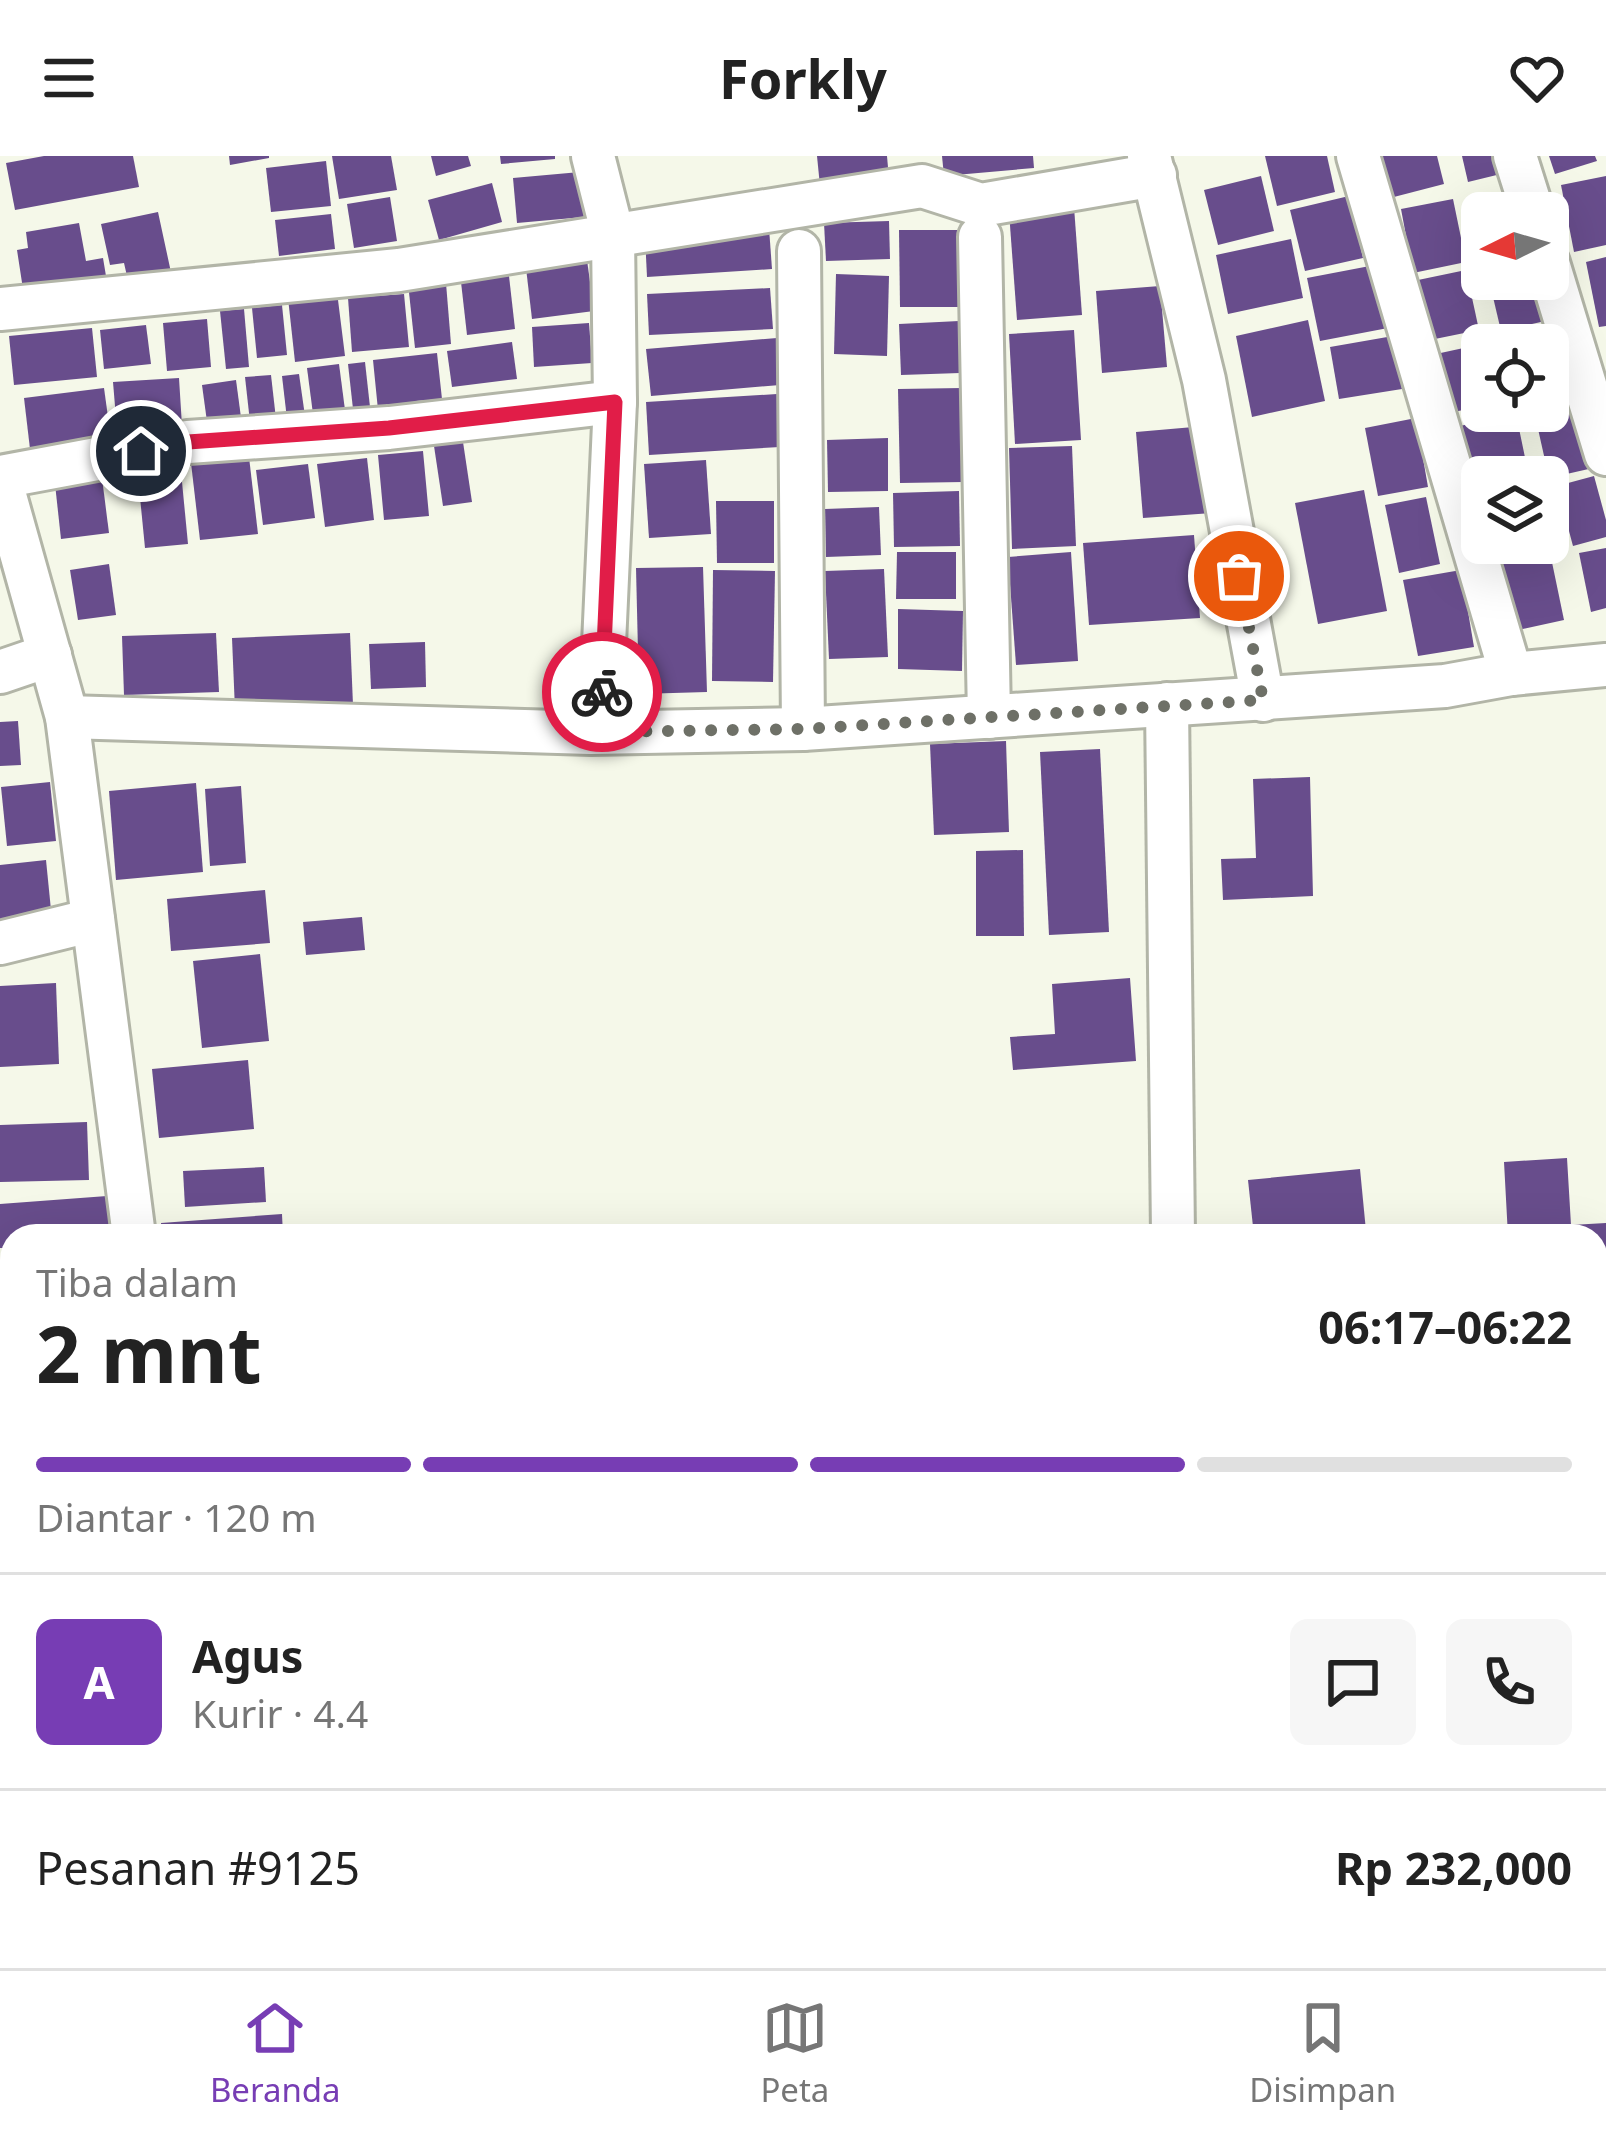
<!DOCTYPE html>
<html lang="id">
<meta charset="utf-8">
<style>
:root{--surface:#fff;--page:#f6f6f6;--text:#222;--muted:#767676;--line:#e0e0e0;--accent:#773db4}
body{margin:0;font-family:"Noto Sans",sans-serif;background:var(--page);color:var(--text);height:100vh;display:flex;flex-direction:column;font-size:45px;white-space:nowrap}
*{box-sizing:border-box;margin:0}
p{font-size:39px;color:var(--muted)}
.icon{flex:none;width:66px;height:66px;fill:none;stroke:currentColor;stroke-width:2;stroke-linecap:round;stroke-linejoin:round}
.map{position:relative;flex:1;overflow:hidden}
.panel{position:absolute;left:0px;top:1068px;width:1608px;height:744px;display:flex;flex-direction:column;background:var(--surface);border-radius:36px 36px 0 0;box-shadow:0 12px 48px #0002}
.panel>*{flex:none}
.needle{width:78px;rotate:265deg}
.tools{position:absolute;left:1461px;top:36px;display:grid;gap:24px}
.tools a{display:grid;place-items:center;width:108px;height:108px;border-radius:18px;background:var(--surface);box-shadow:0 12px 48px #0002;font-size:60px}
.pin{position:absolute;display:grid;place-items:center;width:102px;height:102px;color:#fff;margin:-51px;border:6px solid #fff;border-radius:50%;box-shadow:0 3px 12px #0007}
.courier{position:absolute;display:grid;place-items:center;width:120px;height:120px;margin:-60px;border:9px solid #e11d48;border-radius:50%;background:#fff;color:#222;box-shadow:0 3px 15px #0007}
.head em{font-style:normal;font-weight:700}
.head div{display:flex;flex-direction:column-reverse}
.head{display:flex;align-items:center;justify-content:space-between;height:204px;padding:0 36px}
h1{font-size:78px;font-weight:700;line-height:90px}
.bar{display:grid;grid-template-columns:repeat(4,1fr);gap:18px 12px;align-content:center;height:144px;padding:0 36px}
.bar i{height:15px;border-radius:9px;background:var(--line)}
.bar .on{background:var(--accent)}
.bar p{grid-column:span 4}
.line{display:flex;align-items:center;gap:30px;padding:0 36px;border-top:3px solid var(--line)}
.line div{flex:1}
.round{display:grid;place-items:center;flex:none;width:126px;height:126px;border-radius:18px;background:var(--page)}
header{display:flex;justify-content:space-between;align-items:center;height:156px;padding:0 36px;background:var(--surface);font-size:54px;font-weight:700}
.dock{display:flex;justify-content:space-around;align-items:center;height:168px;border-top:3px solid var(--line);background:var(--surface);font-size:33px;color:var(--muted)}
.dock a{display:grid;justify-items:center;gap:6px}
.dock .on{color:var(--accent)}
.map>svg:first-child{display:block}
.building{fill:#684d8c}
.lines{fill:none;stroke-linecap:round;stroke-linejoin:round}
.street-casing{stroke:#b2b5a7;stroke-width:48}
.street{stroke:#fff;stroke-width:42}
.done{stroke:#6e7067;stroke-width:12;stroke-dasharray:0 21.6}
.route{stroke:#e11d48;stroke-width:15}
</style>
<header><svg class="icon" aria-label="menu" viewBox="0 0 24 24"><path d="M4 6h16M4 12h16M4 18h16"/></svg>Forkly<svg class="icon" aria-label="heart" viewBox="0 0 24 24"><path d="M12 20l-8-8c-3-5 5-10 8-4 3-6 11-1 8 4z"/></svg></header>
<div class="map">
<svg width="1606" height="1812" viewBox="0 0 1606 1812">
<rect width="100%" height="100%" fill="#f5f8e9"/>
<g class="building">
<path d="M 44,0 L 133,0 L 139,31 L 15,54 L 6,7 Z"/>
<path d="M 229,0 L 269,0 L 269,2 L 230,9 Z"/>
<path d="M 332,0 L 391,0 L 397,34 L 339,43 Z"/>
<path d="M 431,0 L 468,0 L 471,10 L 436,20 Z"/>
<path d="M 500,0 L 555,0 L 555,3 L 501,8 Z"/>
<path d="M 817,0 L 887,0 L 889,23 L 820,30 Z"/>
<path d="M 942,0 L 1033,0 L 1034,12 L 944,20 Z"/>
<path d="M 1265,0 L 1327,0 L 1335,36 L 1277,50 Z"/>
<path d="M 1380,0 L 1437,0 L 1444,28 L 1390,42 Z"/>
<path d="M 1462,0 L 1505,0 L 1509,16 L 1468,26 Z"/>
<path d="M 1549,0 L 1595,0 L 1597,5 L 1555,18 Z"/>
<path d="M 326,5 L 331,50 L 271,56 L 266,12 Z"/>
<path d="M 580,16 L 584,61 L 517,67 L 513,22 Z"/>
<path d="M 1261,20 L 1274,75 L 1218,89 L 1204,34 Z"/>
<path d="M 1606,20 L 1606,89 L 1574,96 L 1561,29 Z"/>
<path d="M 492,27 L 502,66 L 439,84 L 428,44 Z"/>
<path d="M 1349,40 L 1363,102 L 1305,115 L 1290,54 Z"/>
<path d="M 390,41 L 397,85 L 354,92 L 347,48 Z"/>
<path d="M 1518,41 L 1520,57 L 1482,57 L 1482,103 L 1478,103 L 1469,51 Z"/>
<path d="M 1453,43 L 1466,106 L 1413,117 L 1401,53 Z"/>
<path d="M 1074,51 L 1082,159 L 1017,164 L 1009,56 Z"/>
<path d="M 158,56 L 172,121 L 129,129 L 124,107 L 110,109 L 101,68 Z"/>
<path d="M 331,58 L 335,93 L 279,100 L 275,64 Z"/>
<path d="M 889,65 L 890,103 L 826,105 L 824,67 Z"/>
<path d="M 79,67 L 86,105 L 103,102 L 108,132 L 25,146 L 17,94 L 28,92 L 26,76 Z"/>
<path d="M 769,72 L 772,113 L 647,121 L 645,80 Z"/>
<path d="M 899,74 L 959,74 L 960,151 L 900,151 Z"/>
<path d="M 1291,83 L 1303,142 L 1228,158 L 1216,99 Z"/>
<path d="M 1606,101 L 1606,170 L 1599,171 L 1586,106 Z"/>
<path d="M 587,104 L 594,155 L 532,163 L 526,112 Z"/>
<path d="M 1375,109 L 1388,172 L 1320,185 L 1307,122 Z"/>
<path d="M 1466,114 L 1479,174 L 1430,184 L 1418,124 Z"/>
<path d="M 445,115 L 451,188 L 415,192 L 407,118 Z"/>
<path d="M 836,118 L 889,120 L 887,200 L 834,198 Z"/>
<path d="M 509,120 L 515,173 L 467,179 L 461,126 Z"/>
<path d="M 1541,123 L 1550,164 L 1501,175 L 1489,124 Z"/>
<path d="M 1160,130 L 1167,211 L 1102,217 L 1096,135 Z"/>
<path d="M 770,132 L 773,173 L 649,179 L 647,138 Z"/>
<path d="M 337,136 L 345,200 L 295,206 L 288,142 Z"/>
<path d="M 404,138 L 409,191 L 352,196 L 348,142 Z"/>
<path d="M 282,149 L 287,199 L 257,202 L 252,152 Z"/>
<path d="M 244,153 L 249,211 L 226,213 L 220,155 Z"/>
<path d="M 207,163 L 211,211 L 167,215 L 163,167 Z"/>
<path d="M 1308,164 L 1325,245 L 1252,261 L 1236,180 Z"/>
<path d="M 959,165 L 960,217 L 901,219 L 899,168 Z"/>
<path d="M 589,167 L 592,207 L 534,211 L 532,171 Z"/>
<path d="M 146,169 L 151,208 L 104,213 L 100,174 Z"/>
<path d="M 92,172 L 97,221 L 14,229 L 9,180 Z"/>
<path d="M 1074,174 L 1081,284 L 1015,288 L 1009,178 Z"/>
<path d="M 1558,178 L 1571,238 L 1548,243 L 1548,189 L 1518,187 Z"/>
<path d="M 1393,180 L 1402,233 L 1339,243 L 1330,191 Z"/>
<path d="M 777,182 L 780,229 L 651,240 L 646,193 Z"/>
<path d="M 512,186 L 517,223 L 452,231 L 447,195 Z"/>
<path d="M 1482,188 L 1482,250 L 1449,257 L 1436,198 Z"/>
<path d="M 437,197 L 442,243 L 416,245 L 418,260 L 379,264 L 373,204 Z"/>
<path d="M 365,206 L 370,251 L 353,253 L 348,208 Z"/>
<path d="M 339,208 L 345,254 L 313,258 L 307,212 Z"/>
<path d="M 299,218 L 305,260 L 287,263 L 282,220 Z"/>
<path d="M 271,219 L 276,263 L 250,266 L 245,221 Z"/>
<path d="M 179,222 L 182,270 L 117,274 L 113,226 Z"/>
<path d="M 236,224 L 242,269 L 208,273 L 202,229 Z"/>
<path d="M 104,232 L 111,283 L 30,293 L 24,242 Z"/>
<path d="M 962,232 L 964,326 L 900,327 L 898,233 Z"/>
<path d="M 777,238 L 780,291 L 649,299 L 646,246 Z"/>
<path d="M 1580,254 L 1593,312 L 1549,322 L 1536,264 Z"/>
<path d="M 1516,258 L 1528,316 L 1482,321 L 1482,325 L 1467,328 L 1455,271 Z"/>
<path d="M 1416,262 L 1428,331 L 1378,340 L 1365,272 Z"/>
<path d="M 1205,270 L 1212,357 L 1143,362 L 1136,276 Z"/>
<path d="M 888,282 L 888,335 L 828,336 L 827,284 Z"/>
<path d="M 463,286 L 472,346 L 443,350 L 434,290 Z"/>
<path d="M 1072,290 L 1076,390 L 1012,393 L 1009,292 Z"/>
<path d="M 423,295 L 429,360 L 384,364 L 378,299 Z"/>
<path d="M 249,301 L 258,378 L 200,384 L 191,307 Z"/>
<path d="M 367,302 L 374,364 L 325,371 L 317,308 Z"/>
<path d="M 706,304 L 711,378 L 649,382 L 644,308 Z"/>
<path d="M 308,308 L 315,362 L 263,369 L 256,314 Z"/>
<path d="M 1594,320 L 1606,364 L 1606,381 L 1573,390 L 1557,330 Z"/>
<path d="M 102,322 L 109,377 L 61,383 L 55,328 Z"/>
<path d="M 182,326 L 188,388 L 145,392 L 139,331 Z"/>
<path d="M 1364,334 L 1387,455 L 1318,468 L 1295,347 Z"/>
<path d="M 959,335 L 960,390 L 894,391 L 893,337 Z"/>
<path d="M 1426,341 L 1440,408 L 1399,417 L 1385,349 Z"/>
<path d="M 716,345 L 774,345 L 774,407 L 717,407 Z"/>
<path d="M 879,351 L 881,399 L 826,401 L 825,353 Z"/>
<path d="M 1194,379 L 1200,462 L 1089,469 L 1083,387 Z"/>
<path d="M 1485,387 L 1548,387 L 1564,464 L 1505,477 Z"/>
<path d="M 1606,392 L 1606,452 L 1591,456 L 1579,397 Z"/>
<path d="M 897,396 L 956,396 L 956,443 L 896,443 Z"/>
<path d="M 1071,396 L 1078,505 L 1016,509 L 1008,401 Z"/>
<path d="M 109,408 L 116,459 L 78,464 L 70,414 Z"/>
<path d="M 703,411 L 707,536 L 639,538 L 636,412 Z"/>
<path d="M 884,413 L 888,501 L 829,503 L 825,415 Z"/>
<path d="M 713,414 L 775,415 L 773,526 L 712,525 Z"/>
<path d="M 1461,414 L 1474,491 L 1418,500 L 1403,424 Z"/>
<path d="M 898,453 L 963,455 L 962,515 L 898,513 Z"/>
<path d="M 216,477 L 219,536 L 124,539 L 122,480 Z"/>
<path d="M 350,477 L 353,549 L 235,554 L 232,482 Z"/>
<path d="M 425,486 L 426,531 L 371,533 L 369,488 Z"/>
<path d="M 18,565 L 21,609 L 0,610 L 0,566 Z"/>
<path d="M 1006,585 L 1009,676 L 934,679 L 930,588 Z"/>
<path d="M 1100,593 L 1109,776 L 1049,779 L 1040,596 Z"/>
<path d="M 1310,621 L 1313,740 L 1223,744 L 1221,703 L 1256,702 L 1253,623 Z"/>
<path d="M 50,626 L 56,685 L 7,690 L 1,631 Z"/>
<path d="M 196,627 L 203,716 L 116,724 L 109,635 Z"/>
<path d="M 241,630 L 246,707 L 210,710 L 205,633 Z"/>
<path d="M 1023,694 L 1024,780 L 976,780 L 976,695 Z"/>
<path d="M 46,704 L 52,764 L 0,770 L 0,709 Z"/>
<path d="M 265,734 L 270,787 L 171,795 L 167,743 Z"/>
<path d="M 362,761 L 365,794 L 306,799 L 303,766 Z"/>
<path d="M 260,798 L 269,885 L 202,892 L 193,805 Z"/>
<path d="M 1130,822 L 1136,905 L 1013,914 L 1010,881 L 1055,878 L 1052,828 Z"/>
<path d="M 56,827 L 59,908 L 0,911 L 0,830 Z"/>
<path d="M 248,904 L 254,973 L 159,982 L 152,913 Z"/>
<path d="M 87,966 L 89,1024 L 0,1026 L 0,969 Z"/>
<path d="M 1567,1002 L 1571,1069 L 1606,1067 L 1606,1145 L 1596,1146 L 1596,1080 L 1508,1080 L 1504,1006 Z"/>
<path d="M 264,1011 L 266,1046 L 185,1051 L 183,1015 Z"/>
<path d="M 1360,1013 L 1366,1075 L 1254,1080 L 1248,1024 Z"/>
<path d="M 107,1040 L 110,1080 L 12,1080 L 12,1092 L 0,1092 L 0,1048 Z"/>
<path d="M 282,1058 L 283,1080 L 162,1080 L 161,1067 Z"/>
<path d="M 12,1104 L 12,1158 L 9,1159 L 4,1105 Z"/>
<path d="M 1606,1170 L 1606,1246 L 1596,1246 L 1596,1171 Z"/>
<path d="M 12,1326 L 12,1419 L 0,1422 L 0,1330 Z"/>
<path d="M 12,1435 L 12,1478 L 1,1481 L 0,1439 Z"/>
<rect x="1596" y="1452" width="10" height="89"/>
<path d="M 1606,1624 L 1606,1812 L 1515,1812 L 1514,1800 L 1596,1800 L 1596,1625 Z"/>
<path d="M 6,1752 L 12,1772 L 12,1800 L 21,1800 L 24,1812 L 0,1812 L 0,1754 Z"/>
<path d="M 86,1800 L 136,1800 L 137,1802 L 88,1811 Z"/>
<path d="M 374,1800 L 427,1800 L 433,1812 L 374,1812 L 369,1802 Z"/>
<path d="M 435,1800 L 501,1800 L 472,1812 L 440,1812 Z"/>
<path d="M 526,1800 L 534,1809 L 553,1800 L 591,1800 L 596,1812 L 501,1812 Z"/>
<path d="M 603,1800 L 639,1800 L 643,1812 L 607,1812 Z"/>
<path d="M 650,1800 L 705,1800 L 675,1812 L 654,1812 Z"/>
<path d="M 968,1800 L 975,1812 L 936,1812 L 936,1811 Z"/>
<path d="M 980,1800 L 1048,1800 L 1052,1812 L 984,1812 Z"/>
<path d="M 1111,1800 L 1200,1800 L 1205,1812 L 1111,1812 L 1107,1801 Z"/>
<path d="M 1206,1800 L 1243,1800 L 1248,1812 L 1211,1812 Z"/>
</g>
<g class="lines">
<defs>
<g id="street">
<path d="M 593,0 L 613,79 L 615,246 L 600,576"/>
<path d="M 1149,0 L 1204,224 L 1263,544"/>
<path d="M 1358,0 L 1511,518"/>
<path d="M 1515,0 L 1533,57"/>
<path d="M 980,81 L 989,561"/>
<path d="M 799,95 L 803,573"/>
<path d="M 1548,107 L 1606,298"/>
<path d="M 0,153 L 399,114 L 922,30 L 981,49 L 1155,19"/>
<path d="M 0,321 L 188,286 L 389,272 L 615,246"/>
<path d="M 0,322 L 67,561 L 134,1080"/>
<path d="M 0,516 L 50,499"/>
<path d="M 1167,548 L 1173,1080"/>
<path d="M 67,561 L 591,577 L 803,573 L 1445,530 L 1511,518 L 1606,509"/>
<path d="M 0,787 L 93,764"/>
<path d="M 0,1258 L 12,1256"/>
<path d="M 0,1539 L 12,1589"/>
<path d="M 59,1800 L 60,1812"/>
<path d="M 1085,1800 L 1089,1812"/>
<path d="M 1260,1800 L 1265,1812"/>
<path d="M 757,1812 L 790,1800"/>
</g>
</defs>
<use href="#street" class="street-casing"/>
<use href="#street" class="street"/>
</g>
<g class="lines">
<path class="done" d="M 602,536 L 600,576 L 803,573 L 1263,544 L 1239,420"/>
<path class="route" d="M 141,295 L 188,286 L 389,272 L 615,246 L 602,536"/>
</g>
</svg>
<div class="tools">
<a><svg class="needle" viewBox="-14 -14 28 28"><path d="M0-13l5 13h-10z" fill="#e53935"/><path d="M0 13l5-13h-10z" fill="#767676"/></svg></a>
<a><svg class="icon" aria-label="locate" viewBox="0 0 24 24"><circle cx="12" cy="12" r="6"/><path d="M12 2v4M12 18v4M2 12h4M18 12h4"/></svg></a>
<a><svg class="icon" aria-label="layers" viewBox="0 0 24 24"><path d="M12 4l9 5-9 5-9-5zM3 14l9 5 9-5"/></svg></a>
</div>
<div class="pin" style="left:1239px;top:420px;background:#ea580c"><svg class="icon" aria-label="bag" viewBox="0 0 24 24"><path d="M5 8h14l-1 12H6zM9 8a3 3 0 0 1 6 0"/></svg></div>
<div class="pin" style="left:141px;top:295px;background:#1f2937"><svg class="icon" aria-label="home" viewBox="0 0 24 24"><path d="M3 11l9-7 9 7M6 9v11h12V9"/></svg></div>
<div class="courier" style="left:602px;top:536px"><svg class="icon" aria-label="bike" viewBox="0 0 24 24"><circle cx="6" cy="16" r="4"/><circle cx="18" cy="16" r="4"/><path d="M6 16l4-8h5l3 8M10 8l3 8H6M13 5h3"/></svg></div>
<section class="panel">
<div class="head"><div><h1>2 mnt</h1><p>Tiba dalam</p></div><em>06:17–06:22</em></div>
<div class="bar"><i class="on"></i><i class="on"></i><i class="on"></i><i></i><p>Diantar · 120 m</p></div>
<div class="line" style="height:216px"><b class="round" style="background:var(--accent);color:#fff">A</b><div><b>Agus</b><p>Kurir · 4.4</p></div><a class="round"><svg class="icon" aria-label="chat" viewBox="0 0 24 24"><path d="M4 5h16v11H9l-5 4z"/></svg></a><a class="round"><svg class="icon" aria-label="phone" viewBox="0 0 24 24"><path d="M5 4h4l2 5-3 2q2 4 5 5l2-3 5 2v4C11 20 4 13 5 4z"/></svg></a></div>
<div class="line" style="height:156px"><div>Pesanan #9125</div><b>Rp 232,000</b></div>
</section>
</div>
<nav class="dock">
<a class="on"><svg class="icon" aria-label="home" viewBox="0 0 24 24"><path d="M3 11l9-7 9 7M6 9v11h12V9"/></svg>Beranda</a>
<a><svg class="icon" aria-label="map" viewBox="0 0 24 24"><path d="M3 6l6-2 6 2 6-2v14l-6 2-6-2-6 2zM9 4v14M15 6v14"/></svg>Peta</a>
<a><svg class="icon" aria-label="saved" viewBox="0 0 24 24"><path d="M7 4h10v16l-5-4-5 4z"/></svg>Disimpan</a>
</nav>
